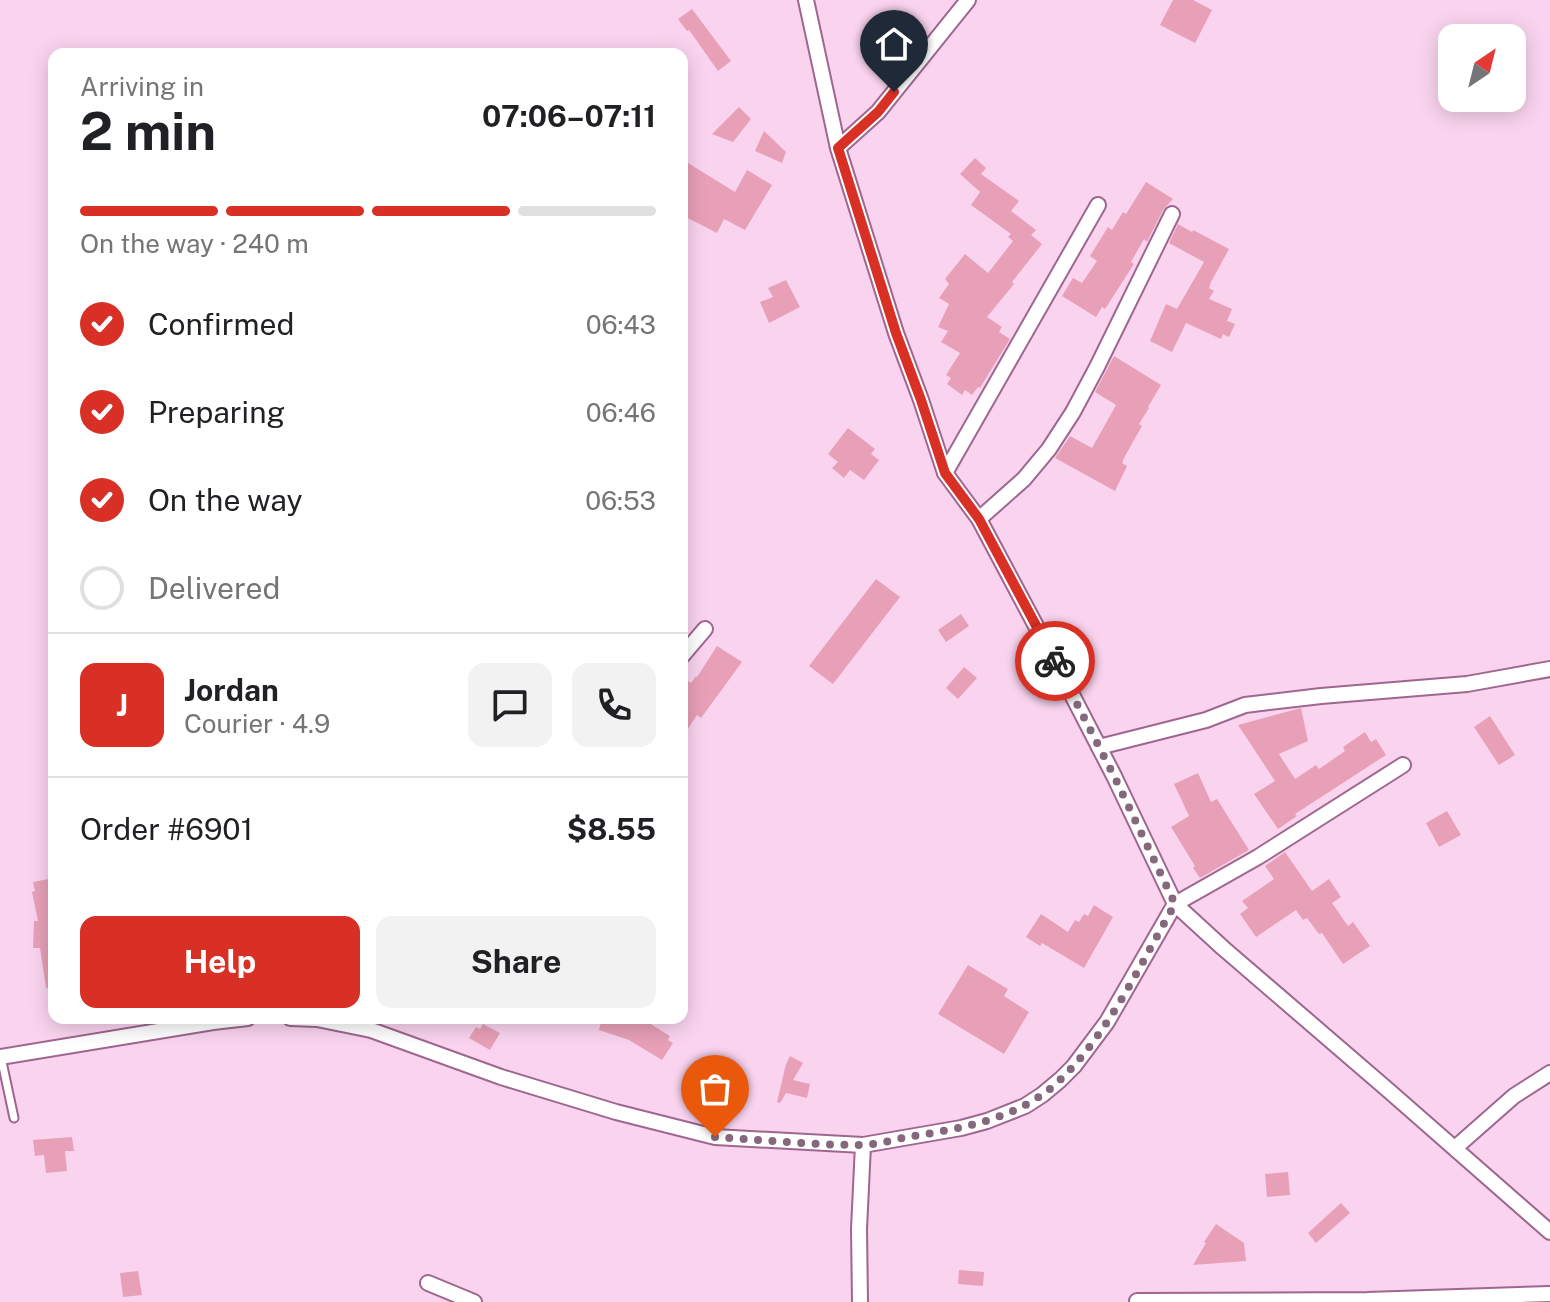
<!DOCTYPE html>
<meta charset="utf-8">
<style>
:root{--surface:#fff;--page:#f2f2f2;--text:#202124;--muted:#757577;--line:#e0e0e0;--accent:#d93025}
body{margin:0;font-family:"Public Sans",sans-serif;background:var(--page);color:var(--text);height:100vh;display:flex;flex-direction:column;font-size:30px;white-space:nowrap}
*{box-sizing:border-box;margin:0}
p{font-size:26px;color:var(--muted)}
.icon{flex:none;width:44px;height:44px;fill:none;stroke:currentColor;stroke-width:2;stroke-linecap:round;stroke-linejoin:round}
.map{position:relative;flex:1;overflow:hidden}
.panel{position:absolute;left:48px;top:48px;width:640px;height:976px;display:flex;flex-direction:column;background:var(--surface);border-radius:16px;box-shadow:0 4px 20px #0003}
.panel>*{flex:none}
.needle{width:52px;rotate:35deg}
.tools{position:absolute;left:1438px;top:24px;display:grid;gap:16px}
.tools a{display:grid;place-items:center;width:88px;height:88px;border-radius:16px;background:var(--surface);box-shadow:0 4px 20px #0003;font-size:40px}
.pin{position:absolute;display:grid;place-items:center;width:68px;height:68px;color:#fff;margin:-82px -34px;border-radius:50% 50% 50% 0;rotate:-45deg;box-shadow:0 0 8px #0007}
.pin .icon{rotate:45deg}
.courier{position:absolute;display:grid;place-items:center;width:80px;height:80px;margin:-40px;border:6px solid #d93025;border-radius:50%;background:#fff;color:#222;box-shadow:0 2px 10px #0007}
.head em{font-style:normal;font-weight:700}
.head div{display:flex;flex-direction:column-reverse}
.head{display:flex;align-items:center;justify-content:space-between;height:136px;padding:0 32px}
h1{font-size:52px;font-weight:700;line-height:60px}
.bar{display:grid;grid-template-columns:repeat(4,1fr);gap:12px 8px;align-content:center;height:96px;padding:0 32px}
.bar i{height:10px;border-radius:6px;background:var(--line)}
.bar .on{background:var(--accent)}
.bar p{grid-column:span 4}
.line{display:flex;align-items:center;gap:20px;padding:0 32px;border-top:2px solid var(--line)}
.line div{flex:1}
.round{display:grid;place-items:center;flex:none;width:84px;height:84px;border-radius:16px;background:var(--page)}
ol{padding:0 32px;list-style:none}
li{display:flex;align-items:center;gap:24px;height:88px}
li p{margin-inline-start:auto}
li .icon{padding:8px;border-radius:50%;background:var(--accent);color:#fff;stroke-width:4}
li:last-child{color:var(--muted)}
li i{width:44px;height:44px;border:4px solid var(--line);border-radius:50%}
.cta{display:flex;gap:16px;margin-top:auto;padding:16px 32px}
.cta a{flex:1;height:92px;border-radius:16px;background:var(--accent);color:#fff;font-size:32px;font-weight:700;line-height:92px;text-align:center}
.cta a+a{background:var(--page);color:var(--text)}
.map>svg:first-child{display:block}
.building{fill:#e8a0b9}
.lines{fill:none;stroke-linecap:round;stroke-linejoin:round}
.lane-casing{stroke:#9f6690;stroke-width:11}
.street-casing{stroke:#9f6690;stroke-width:18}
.lane{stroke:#fff;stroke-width:7}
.street{stroke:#fff;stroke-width:14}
.done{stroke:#85687d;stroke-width:8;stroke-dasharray:0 14.4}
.route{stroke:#d93025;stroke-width:10}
</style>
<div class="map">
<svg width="1550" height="1302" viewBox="0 0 1550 1302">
<rect width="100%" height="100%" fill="#fad4ef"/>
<g class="building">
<path d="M 1173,0 L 1193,0 L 1212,10 L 1195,43 L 1160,25 Z"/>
<path d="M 692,9 L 731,61 L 718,71 L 689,30 L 687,31 L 678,19 Z"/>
<path d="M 739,107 L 751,119 L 733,142 L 712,134 Z"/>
<path d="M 764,131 L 786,152 L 782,163 L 755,151 Z"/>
<path d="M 975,158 L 986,168 L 981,174 L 1019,201 L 1011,211 L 1036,230 L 1031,235 L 1042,244 L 1012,282 L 1014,284 L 987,317 L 1002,327 L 999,332 L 1010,339 L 980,388 L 978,387 L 972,395 L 965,390 L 962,395 L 947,384 L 951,378 L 946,375 L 960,353 L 941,342 L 948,331 L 938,327 L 949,304 L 939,298 L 949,284 L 945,279 L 965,254 L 988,273 L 1013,241 L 1008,237 L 1011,234 L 971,205 L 980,192 L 960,174 Z"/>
<path d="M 688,163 L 735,192 L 747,170 L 772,185 L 745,230 L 724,219 L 717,233 L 682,215 L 682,172 Z"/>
<path d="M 1146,182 L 1173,199 L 1163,210 L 1147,242 L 1144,239 L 1131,262 L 1134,264 L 1105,309 L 1102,307 L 1096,317 L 1062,296 L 1073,278 L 1082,283 L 1097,261 L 1090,256 L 1108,227 L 1112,230 L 1123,212 L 1126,214 Z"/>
<path d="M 1178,224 L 1192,232 L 1193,230 L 1229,249 L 1211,282 L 1209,288 L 1214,291 L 1209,299 L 1232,309 L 1227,321 L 1235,324 L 1229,337 L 1223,334 L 1221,339 L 1186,323 L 1172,352 L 1150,341 L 1166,304 L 1177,309 L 1204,262 L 1169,243 Z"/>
<path d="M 786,280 L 800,307 L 769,323 L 760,302 L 773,297 L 768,288 Z"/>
<path d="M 1114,356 L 1161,385 L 1148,407 L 1149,408 L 1139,424 L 1142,426 L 1125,456 L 1122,463 L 1127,466 L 1115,491 L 1055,458 L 1070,436 L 1092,448 L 1116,405 L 1095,392 Z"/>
<path d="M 848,428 L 875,449 L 871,454 L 879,460 L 864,480 L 850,470 L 844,478 L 832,468 L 838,462 L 828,454 Z"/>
<path d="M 876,579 L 900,597 L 833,684 L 809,666 Z"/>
<path d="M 961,614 L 969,626 L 946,642 L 938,630 Z"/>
<path d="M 717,646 L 742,662 L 701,718 L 697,715 L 682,738 L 682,689 L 688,681 L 691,683 L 696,676 L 697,677 Z"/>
<path d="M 964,667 L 977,678 L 958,699 L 946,688 Z"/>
<path d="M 1301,708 L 1308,741 L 1279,754 L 1295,779 L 1316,765 L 1319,769 L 1345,751 L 1343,747 L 1365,732 L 1371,742 L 1376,739 L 1386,755 L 1295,814 L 1297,816 L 1278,829 L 1254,794 L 1275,781 L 1238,725 Z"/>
<path d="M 1490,716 L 1515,755 L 1499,765 L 1474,727 Z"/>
<path d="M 1198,773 L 1211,802 L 1217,799 L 1249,850 L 1200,878 L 1193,868 L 1195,866 L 1171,827 L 1189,816 L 1174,784 Z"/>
<path d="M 1447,811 L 1461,835 L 1439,847 L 1426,823 Z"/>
<path d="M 1285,852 L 1312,891 L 1329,879 L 1341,897 L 1332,903 L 1348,926 L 1353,922 L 1370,946 L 1343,964 L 1322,933 L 1319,934 L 1307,918 L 1303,920 L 1296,910 L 1256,937 L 1240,914 L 1248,908 L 1242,901 L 1274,879 L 1265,866 Z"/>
<path d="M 54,878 L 54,987 L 46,988 L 40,948 L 33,948 L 34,921 L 38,921 L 32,892 L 35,891 L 33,882 Z"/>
<path d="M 1094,905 L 1113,917 L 1084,968 L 1042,943 L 1040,946 L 1026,937 L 1041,914 L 1068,932 L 1075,920 L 1079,922 L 1084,914 L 1088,916 Z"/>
<path d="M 968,965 L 1008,989 L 1004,996 L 1029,1012 L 1004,1054 L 938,1014 Z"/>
<path d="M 602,1018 L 624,1023 L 627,1018 L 641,1018 L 670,1036 L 668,1040 L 673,1043 L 662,1060 L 629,1040 L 599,1030 Z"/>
<path d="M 483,1024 L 500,1033 L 490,1050 L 469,1038 L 476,1027 L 480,1029 Z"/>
<path d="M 790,1056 L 803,1063 L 793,1080 L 810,1084 L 807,1098 L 786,1093 L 780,1103 L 777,1102 L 786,1064 Z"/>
<path d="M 699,1078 L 722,1086 L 715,1098 L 694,1093 Z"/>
<path d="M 72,1137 L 74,1151 L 65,1151 L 67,1171 L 46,1173 L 44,1155 L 35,1156 L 33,1140 Z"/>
<path d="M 1288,1172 L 1290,1195 L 1267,1197 L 1265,1174 Z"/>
<path d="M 1341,1203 L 1350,1213 L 1316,1243 L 1308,1233 Z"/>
<path d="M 1216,1224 L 1244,1243 L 1246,1261 L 1193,1265 L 1206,1243 L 1204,1242 Z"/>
<path d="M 959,1270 L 984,1272 L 983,1286 L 958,1284 Z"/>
<path d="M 138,1271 L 142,1295 L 123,1297 L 120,1273 Z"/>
</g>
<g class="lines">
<defs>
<path id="lane" d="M 1,1057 L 14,1118"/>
<g id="street">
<path d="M 838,148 L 878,112 L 968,0"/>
<path d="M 945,473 L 1098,205"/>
<path d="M 979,519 L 1024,479 L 1049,449 L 1073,412 L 1097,367 L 1172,214"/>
<path d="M 682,656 L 705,629"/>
<path d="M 1099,747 L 1206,720 L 1245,705 L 1321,696 L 1467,684 L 1550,669"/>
<path d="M 1403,765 L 1258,857 L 1175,904 L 1223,948 L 1388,1090 L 1550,1232"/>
<path d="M 290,1018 L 317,1019 L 371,1030 L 501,1077 L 616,1112 L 715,1137 L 863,1145 L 961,1128 L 987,1121 L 1025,1106 L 1042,1095 L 1060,1080 L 1074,1066 L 1107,1022 L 1175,904 L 1114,776 L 1053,658 L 979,519 L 945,473 L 921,400 L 896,333 L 838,148 L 806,0"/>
<path d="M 0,1057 L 213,1022 L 248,1018"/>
<path d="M 1455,1148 L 1514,1096 L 1550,1073"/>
<path d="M 428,1283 L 474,1302"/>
<path d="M 1137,1301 L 1367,1300 L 1550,1294"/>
<path d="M 860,1302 L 859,1229 L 863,1145"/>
</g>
</defs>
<use href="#lane" class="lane-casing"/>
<use href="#street" class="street-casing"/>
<use href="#lane" class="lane"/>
<use href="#street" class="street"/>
</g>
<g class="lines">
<path class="done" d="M 715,1137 C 763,1140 812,1145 860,1145 C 876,1145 892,1140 908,1137 C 963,1128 1022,1119 1063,1077 C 1111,1029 1141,963 1175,904 L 1114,776 L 1055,661"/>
<path class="route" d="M 894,92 L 878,112 L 838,148 L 896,333 L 921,400 L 945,473 L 979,519 L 1055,661"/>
</g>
</svg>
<div class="tools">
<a><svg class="needle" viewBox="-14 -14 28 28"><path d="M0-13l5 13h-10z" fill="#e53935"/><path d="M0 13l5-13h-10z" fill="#757577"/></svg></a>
</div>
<div class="pin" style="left:715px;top:1137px;background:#ea580c"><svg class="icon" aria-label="bag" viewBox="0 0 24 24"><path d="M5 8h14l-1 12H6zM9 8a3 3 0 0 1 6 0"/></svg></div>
<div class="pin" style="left:894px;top:92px;background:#1f2937"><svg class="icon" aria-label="home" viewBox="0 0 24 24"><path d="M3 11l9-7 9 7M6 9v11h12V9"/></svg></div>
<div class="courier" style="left:1055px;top:661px"><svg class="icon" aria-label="bike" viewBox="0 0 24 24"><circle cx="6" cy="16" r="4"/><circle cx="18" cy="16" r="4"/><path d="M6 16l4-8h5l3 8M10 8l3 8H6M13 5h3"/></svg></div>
<section class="panel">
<div class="head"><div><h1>2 min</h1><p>Arriving in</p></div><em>07:06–07:11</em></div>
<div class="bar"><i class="on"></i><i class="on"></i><i class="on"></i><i></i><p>On the way · 240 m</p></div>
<ol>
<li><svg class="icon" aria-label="check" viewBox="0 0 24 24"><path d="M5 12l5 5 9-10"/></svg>Confirmed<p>06:43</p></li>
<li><svg class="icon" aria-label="check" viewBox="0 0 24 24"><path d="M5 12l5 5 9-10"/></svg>Preparing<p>06:46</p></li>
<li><svg class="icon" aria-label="check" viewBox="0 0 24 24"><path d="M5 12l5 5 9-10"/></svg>On the way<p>06:53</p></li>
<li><i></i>Delivered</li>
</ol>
<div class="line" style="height:144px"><b class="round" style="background:var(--accent);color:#fff">J</b><div><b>Jordan</b><p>Courier · 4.9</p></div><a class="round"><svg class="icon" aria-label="chat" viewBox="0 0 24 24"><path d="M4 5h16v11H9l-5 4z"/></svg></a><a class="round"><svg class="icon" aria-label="phone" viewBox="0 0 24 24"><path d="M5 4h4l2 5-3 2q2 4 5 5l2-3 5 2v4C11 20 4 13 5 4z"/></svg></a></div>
<div class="line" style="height:104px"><div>Order #6901</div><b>$8.55</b></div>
<div class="cta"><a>Help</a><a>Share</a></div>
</section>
</div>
